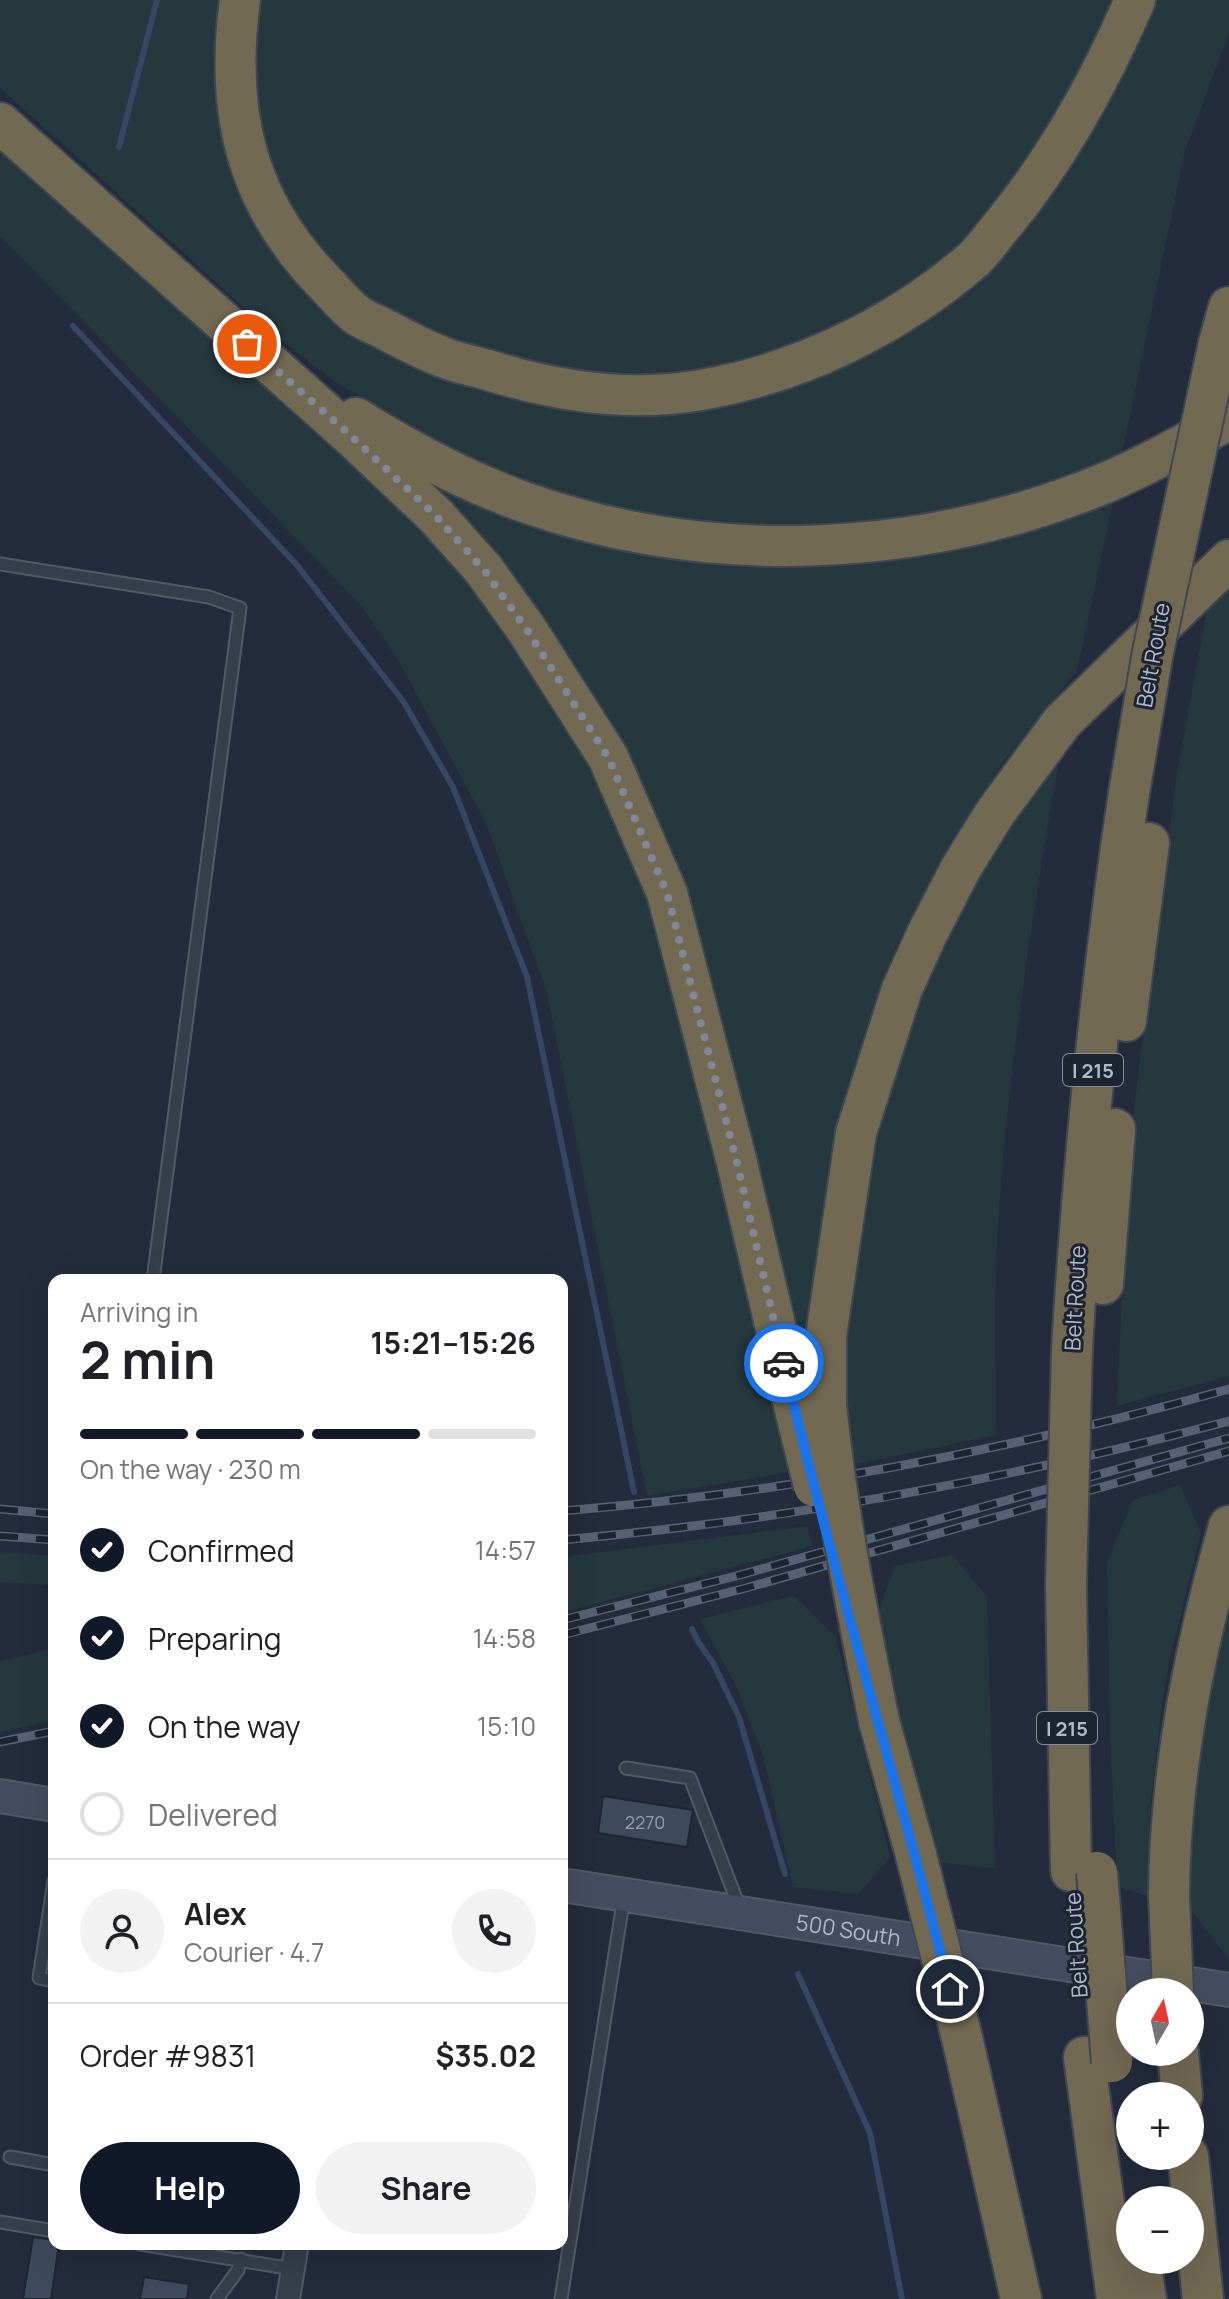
<!DOCTYPE html>
<meta charset="utf-8">
<style>
:root{--surface:#fff;--page:#f2f2f2;--text:#202124;--muted:#757577;--line:#e0e0e0;--accent:#111827}
body{margin:0;font-family:Manrope,sans-serif;background:var(--page);color:var(--text);height:100vh;display:flex;flex-direction:column;font-size:30px;white-space:nowrap}
*{box-sizing:border-box;margin:0}
p{font-size:26px;color:var(--muted)}
.icon{flex:none;width:44px;height:44px;fill:none;stroke:currentColor;stroke-width:2;stroke-linecap:round;stroke-linejoin:round}
.map{position:relative;flex:1;overflow:hidden}
.panel{position:absolute;left:48px;top:1274px;width:520px;height:976px;display:flex;flex-direction:column;background:var(--surface);border-radius:16px;box-shadow:0 8px 32px #0002}
.panel>*{flex:none}
.needle{width:52px;rotate:9deg}
.fabs{position:absolute;left:1116px;top:1978px;display:grid;gap:16px}
.fabs a{display:grid;place-items:center;width:88px;height:88px;border-radius:50%;background:var(--surface);box-shadow:0 8px 32px #0002;font-size:40px}
.pin{position:absolute;display:grid;place-items:center;width:68px;height:68px;color:#fff;margin:-34px;border:4px solid #fff;border-radius:50%;box-shadow:0 2px 8px #0007}
.courier{position:absolute;display:grid;place-items:center;width:80px;height:80px;margin:-40px;border:6px solid #1a73e8;border-radius:50%;background:#fff;color:#222;box-shadow:0 2px 10px #0007}
.overview em{font-style:normal;font-weight:700}
.overview div{display:flex;flex-direction:column-reverse}
.overview{display:flex;align-items:center;justify-content:space-between;height:136px;padding:0 32px}
h1{font-size:52px;font-weight:700;line-height:60px}
.bar{display:grid;grid-template-columns:repeat(4,1fr);gap:12px 8px;align-content:center;height:96px;padding:0 32px}
.bar i{height:10px;border-radius:6px;background:var(--line)}
.bar .active{background:var(--accent)}
.bar p{grid-column:span 4}
.line{display:flex;align-items:center;gap:20px;padding:0 32px;border-top:2px solid var(--line)}
.line div{flex:1}
.round{display:grid;place-items:center;flex:none;width:84px;height:84px;border-radius:42px;background:var(--page)}
ol{padding:0 32px;list-style:none}
li{display:flex;align-items:center;gap:24px;height:88px}
li p{margin-inline-start:auto}
li .icon{padding:8px;border-radius:50%;background:var(--accent);color:#fff;stroke-width:4}
li:last-child{color:var(--muted)}
li i{width:44px;height:44px;border:4px solid var(--line);border-radius:50%}
.button{display:flex;gap:16px;margin-top:auto;padding:16px 32px}
.button a{flex:1;height:92px;border-radius:48px;background:var(--accent);color:#fff;font-size:32px;font-weight:700;line-height:92px;text-align:center}
.button a+a{background:var(--page);color:var(--text)}
.map>svg:first-child{display:block}
.green{fill:#25383d}
.lines{fill:none;stroke-linecap:round;stroke-linejoin:round}
.stream{stroke:#364663;stroke-width:6}
.building{fill:#3e495b;stroke:#1e2533;stroke-width:2}
.lane-casing{stroke:#525967;stroke-width:15}
.street-casing{stroke:#525967;stroke-width:26}
.secondary-casing{stroke:#525967;stroke-width:36}
.highway-casing{stroke:#3f4654;stroke-width:44}
.lane{stroke:#363e4c;stroke-width:11}
.street{stroke:#363e4c;stroke-width:22}
.secondary{stroke:#444c5f;stroke-width:32}
.highway{stroke:#726953;stroke-width:40}
.rail-casing{stroke:#586173;stroke-width:9}
.rail{stroke:#1c2331;stroke-width:6;stroke-dasharray:18;stroke-linecap:butt}
.highway-bridge-casing{stroke:#3f4654;stroke-width:44;stroke-linecap:butt}
.highway-bridge{stroke:#726953;stroke-width:40}
.done{stroke:#808797;stroke-width:8;stroke-dasharray:0 14.4}
.route{stroke:#1a73e8;stroke-width:10}
.labels{text-anchor:middle;dominant-baseline:central;stroke-width:6;stroke-linejoin:round;paint-order:stroke}
.number-label{font-size:18px;fill:#959dad}
.shield{fill:#1c2331;stroke:#858c9b;stroke-width:2}
.shield-label{font-size:20px;font-weight:bold;fill:#b2b9c8}
.street-label{font-size:22px;fill:#b2b9c8;stroke:#1c2331}
</style>
<div class="map">
<svg width="1229" height="2299" viewBox="0 0 1229 2299">
<rect width="100%" height="100%" fill="#232b3c"/>
<g class="green">
<path d="M 0,0 L 225,0 L 219,80 L 356,329 L 694,399 L 951,287 L 1145,0 L 1229,0 L 1229,33 L 1185,151 L 1120,464 L 997,509 L 770,536 L 568,505 L 420,438 L 402,420 L 335,382 L 278,338 L 0,88 Z"/>
<path d="M 247,0 L 1119,0 L 1054,133 L 945,264 L 805,348 L 658,380 L 537,373 L 372,310 L 281,215 L 240,77 Z"/>
<path d="M 0,144 L 391,489 L 465,569 L 563,702 L 664,928 L 803,1470 L 647,1496 L 547,993 L 486,823 L 397,658 L 358,602 L 0,236 Z"/>
<path d="M 431,474 L 725,558 L 1115,492 L 1077,671 L 1005,760 L 950,843 L 896,947 L 877,999 L 840,1120 L 822,1210 L 812,1409 L 670,872 L 421,487 Z"/>
<path d="M 1229,571 L 1229,1376 L 1117,1406 L 1128,1155 L 1177,773 L 1211,587 Z"/>
<path d="M 1064,730 C 1035,899 1007,1069 997,1241 C 994,1305 996,1370 996,1435 L 853,1465 L 846,1416 L 851,1221 L 929,952 Z"/>
<path d="M 1180,1485 L 1201,1533 L 1169,1662 L 1161,1713 L 1150,1810 L 1147,1896 L 1117,1887 L 1110,1731 L 1107,1563 L 1133,1500 Z"/>
<path d="M 807,1526 L 812,1546 L 562,1613 L 562,1557 Z"/>
<path d="M 0,1552 L 54,1556 L 54,1585 L 0,1582 Z"/>
<path d="M 952,1555 L 987,1596 L 995,1868 L 931,1862 L 872,1629 L 895,1566 Z"/>
<path d="M 1229,1569 L 1229,1954 L 1228,1958 L 1185,1902 L 1190,1783 Z"/>
<path d="M 794,1596 L 836,1637 L 890,1857 L 859,1894 L 793,1887 L 763,1755 L 736,1686 L 700,1619 Z"/>
<path d="M 54,1648 L 54,1721 L 0,1732 L 0,1661 Z"/>
</g>
<g class="lines">
<g class="stream">
<path d="M 119,147 L 157,0"/>
<path d="M 73,326 L 296,564 L 403,701 L 453,787 L 527,977 L 634,1492"/>
<path d="M 692,1629 L 697,1640 L 713,1663 L 739,1717 L 785,1874"/>
<path d="M 798,1974 L 870,2133 L 902,2299"/>
</g>
</g>
<g class="building">
<path d="M 603,1796 L 693,1810 L 687,1847 L 598,1833 Z"/>
<path d="M 33,2237 L 54,2240 L 54,2244 L 59,2244 L 51,2299 L 23,2299 Z"/>
<path d="M 144,2277 L 189,2284 L 187,2299 L 140,2299 Z"/>
</g>
<g class="lines">
<defs>
<g id="lane">
<path d="M 0,564 L 209,597 L 240,608 L 153,1280"/>
<path d="M 626,1768 L 690,1778 L 740,1909"/>
<path d="M 54,1881 L 39,1978 L 54,1981"/>
<path d="M 10,2157 L 54,2165"/>
<path d="M 0,2222 L 54,2231"/>
<path d="M 140,2244 L 293,2269"/>
<path d="M 217,2299 L 238,2270 L 241,2259"/>
<path d="M 561,2299 L 624,1896"/>
</g>
<path id="street" d="M 288,2299 L 297,2244"/>
<g id="secondary">
<path d="M 0,1796 L 54,1805"/>
<path id="s1" d="M 562,1885 L 1229,1990"/>
</g>
<g id="highway">
<path d="M 240,0 C 225,110 245,201 324,282 C 334,292 345,306 357,315 C 365,321 377,325 386,330 C 404,339 422,349 440,356 C 456,363 474,366 491,371 C 559,392 631,402 701,390 C 801,373 898,325 974,259 C 985,248 994,235 1004,223 C 1059,156 1101,79 1135,0"/>
<path d="M 0,123 L 348,433 L 435,515 L 484,570 L 527,630 L 608,757 L 667,893 L 736,1159 L 796,1414"/>
<path d="M 1219,343 L 1229,307"/>
<path d="M 356,418 C 409,451 465,481 524,502 C 710,568 924,558 1105,483 C 1148,465 1189,442 1229,419"/>
<path d="M 1126,1021 L 1149,843"/>
<path d="M 1103,1284 L 1115,1129"/>
<path d="M 1072,1349 C 1083,1163 1101,978 1129,793"/>
<path d="M 826,1405 L 826,1336 L 856,1133 L 902,989 L 927,934 L 961,868 L 995,813 L 1062,722 L 1229,560"/>
<path d="M 1066,1584 L 1071,1871"/>
<path d="M 879,1721 L 916,1855"/>
<path d="M 1169,1895 C 1170,1769 1195,1647 1229,1526"/>
<path d="M 963,2042 L 1021,2299"/>
<path d="M 1178,2052 L 1182,2096"/>
<path d="M 1084,2057 L 1117,2299"/>
<path d="M 1188,2156 L 1203,2299"/>
<path d="M 1140,2260 L 1146,2299"/>
</g>
</defs>
<use href="#lane" class="lane-casing"/>
<use href="#street" class="street-casing"/>
<use href="#secondary" class="secondary-casing"/>
<use href="#highway" class="highway-casing"/>
<use href="#lane" class="lane"/>
<use href="#street" class="street"/>
<use href="#secondary" class="secondary"/>
<use href="#highway" class="highway"/>
<defs>
<g id="rail">
<path d="M 0,1509 L 54,1514"/>
<path d="M 562,1511 C 788,1493 1011,1450 1229,1389"/>
<path d="M 0,1536 L 54,1540"/>
<path d="M 562,1540 C 788,1520 1010,1479 1229,1421"/>
<path d="M 562,1620 L 740,1575 L 1229,1438"/>
<path d="M 562,1635 L 746,1588 L 1229,1451"/>
<path d="M 0,1742 L 54,1731"/>
</g>
</defs>
<use href="#rail" class="rail-casing"/>
<use href="#rail" class="rail"/>
<defs>
<g id="highway-bridge">
<path d="M 1129,793 L 1153,652 L 1219,343"/>
<path d="M 826,1405 C 837,1512 858,1616 879,1721"/>
<path d="M 796,1414 L 814,1486"/>
<path d="M 1066,1584 L 1072,1349"/>
<path d="M 916,1855 L 963,2042"/>
<path d="M 1097,1872 L 1112,2062"/>
<path d="M 1169,1895 L 1173,1992"/>
</g>
</defs>
<use href="#highway-bridge" class="highway-bridge-casing"/>
<use href="#highway-bridge" class="highway-bridge"/>
</g>
<g class="lines">
<path class="done" d="M 247,344 L 348,433 L 435,515 L 484,570 L 527,630 L 608,757 L 667,893 L 736,1159 L 784,1363"/>
<path class="route" d="M 784,1363 C 833,1573 897,1780 950,1989"/>
</g>
<g class="labels">
<g class="number-label">
<text x="645" y="1822">2270</text>
</g>
<g class="shield">
<rect x="1063" y="1054" width="60" height="32" rx="6"/>
<rect x="1037" y="1712" width="60" height="32" rx="6"/>
</g>
<g class="shield-label">
<text x="1093" y="1070">I 215</text>
<text x="1067" y="1728">I 215</text>
</g>
<g class="street-label">
<text transform="translate(1153 655) rotate(-80)">Belt Route</text>
<text transform="translate(1075 1298) rotate(-87)">Belt Route</text>
<text stroke="none"><textPath href="#s1" startOffset="290">500 South</textPath></text>
<text transform="translate(1076 1945) rotate(-94)">Belt Route</text>
</g>
</g>
</svg>
<div class="fabs">
<a><svg class="needle" viewBox="-14 -14 28 28"><path d="M0-13l5 13h-10z" fill="#e53935"/><path d="M0 13l5-13h-10z" fill="#757577"/></svg></a>
<a>+</a>
<a>−</a>
</div>
<div class="pin" style="left:247px;top:344px;background:#ea580c"><svg class="icon" aria-label="bag" viewBox="0 0 24 24"><path d="M5 8h14l-1 12H6zM9 8a3 3 0 0 1 6 0"/></svg></div>
<div class="pin" style="left:950px;top:1989px;background:#1f2937"><svg class="icon" aria-label="home" viewBox="0 0 24 24"><path d="M3 11l9-7 9 7M6 9v11h12V9"/></svg></div>
<div class="courier" style="left:784px;top:1363px"><svg class="icon" aria-label="car" viewBox="0 0 24 24"><path d="M5 17H2v-5l4-1 3-4h7l3 4 3 1v5h-3M9 17h6M6 11h13"/><circle cx="7" cy="17" r="2"/><circle cx="17" cy="17" r="2"/></svg></div>
<section class="panel">
<div class="overview"><div><h1>2 min</h1><p>Arriving in</p></div><em>15:21–15:26</em></div>
<div class="bar"><i class="active"></i><i class="active"></i><i class="active"></i><i></i><p>On the way · 230 m</p></div>
<ol>
<li><svg class="icon" aria-label="check" viewBox="0 0 24 24"><path d="M5 12l5 5 9-10"/></svg>Confirmed<p>14:57</p></li>
<li><svg class="icon" aria-label="check" viewBox="0 0 24 24"><path d="M5 12l5 5 9-10"/></svg>Preparing<p>14:58</p></li>
<li><svg class="icon" aria-label="check" viewBox="0 0 24 24"><path d="M5 12l5 5 9-10"/></svg>On the way<p>15:10</p></li>
<li><i></i>Delivered</li>
</ol>
<div class="line" style="height:144px"><a class="round"><svg class="icon" aria-label="person" viewBox="0 0 24 24"><circle cx="12" cy="8" r="4"/><path d="M4 21q1-7 8-7t8 7"/></svg></a><div><b>Alex</b><p>Courier · 4.7</p></div><a class="round"><svg class="icon" aria-label="phone" viewBox="0 0 24 24"><path d="M5 4h4l2 5-3 2q2 4 5 5l2-3 5 2v4C11 20 4 13 5 4z"/></svg></a></div>
<div class="line" style="height:104px"><div>Order #9831</div><b>$35.02</b></div>
<div class="button"><a>Help</a><a>Share</a></div>
</section>
</div>
